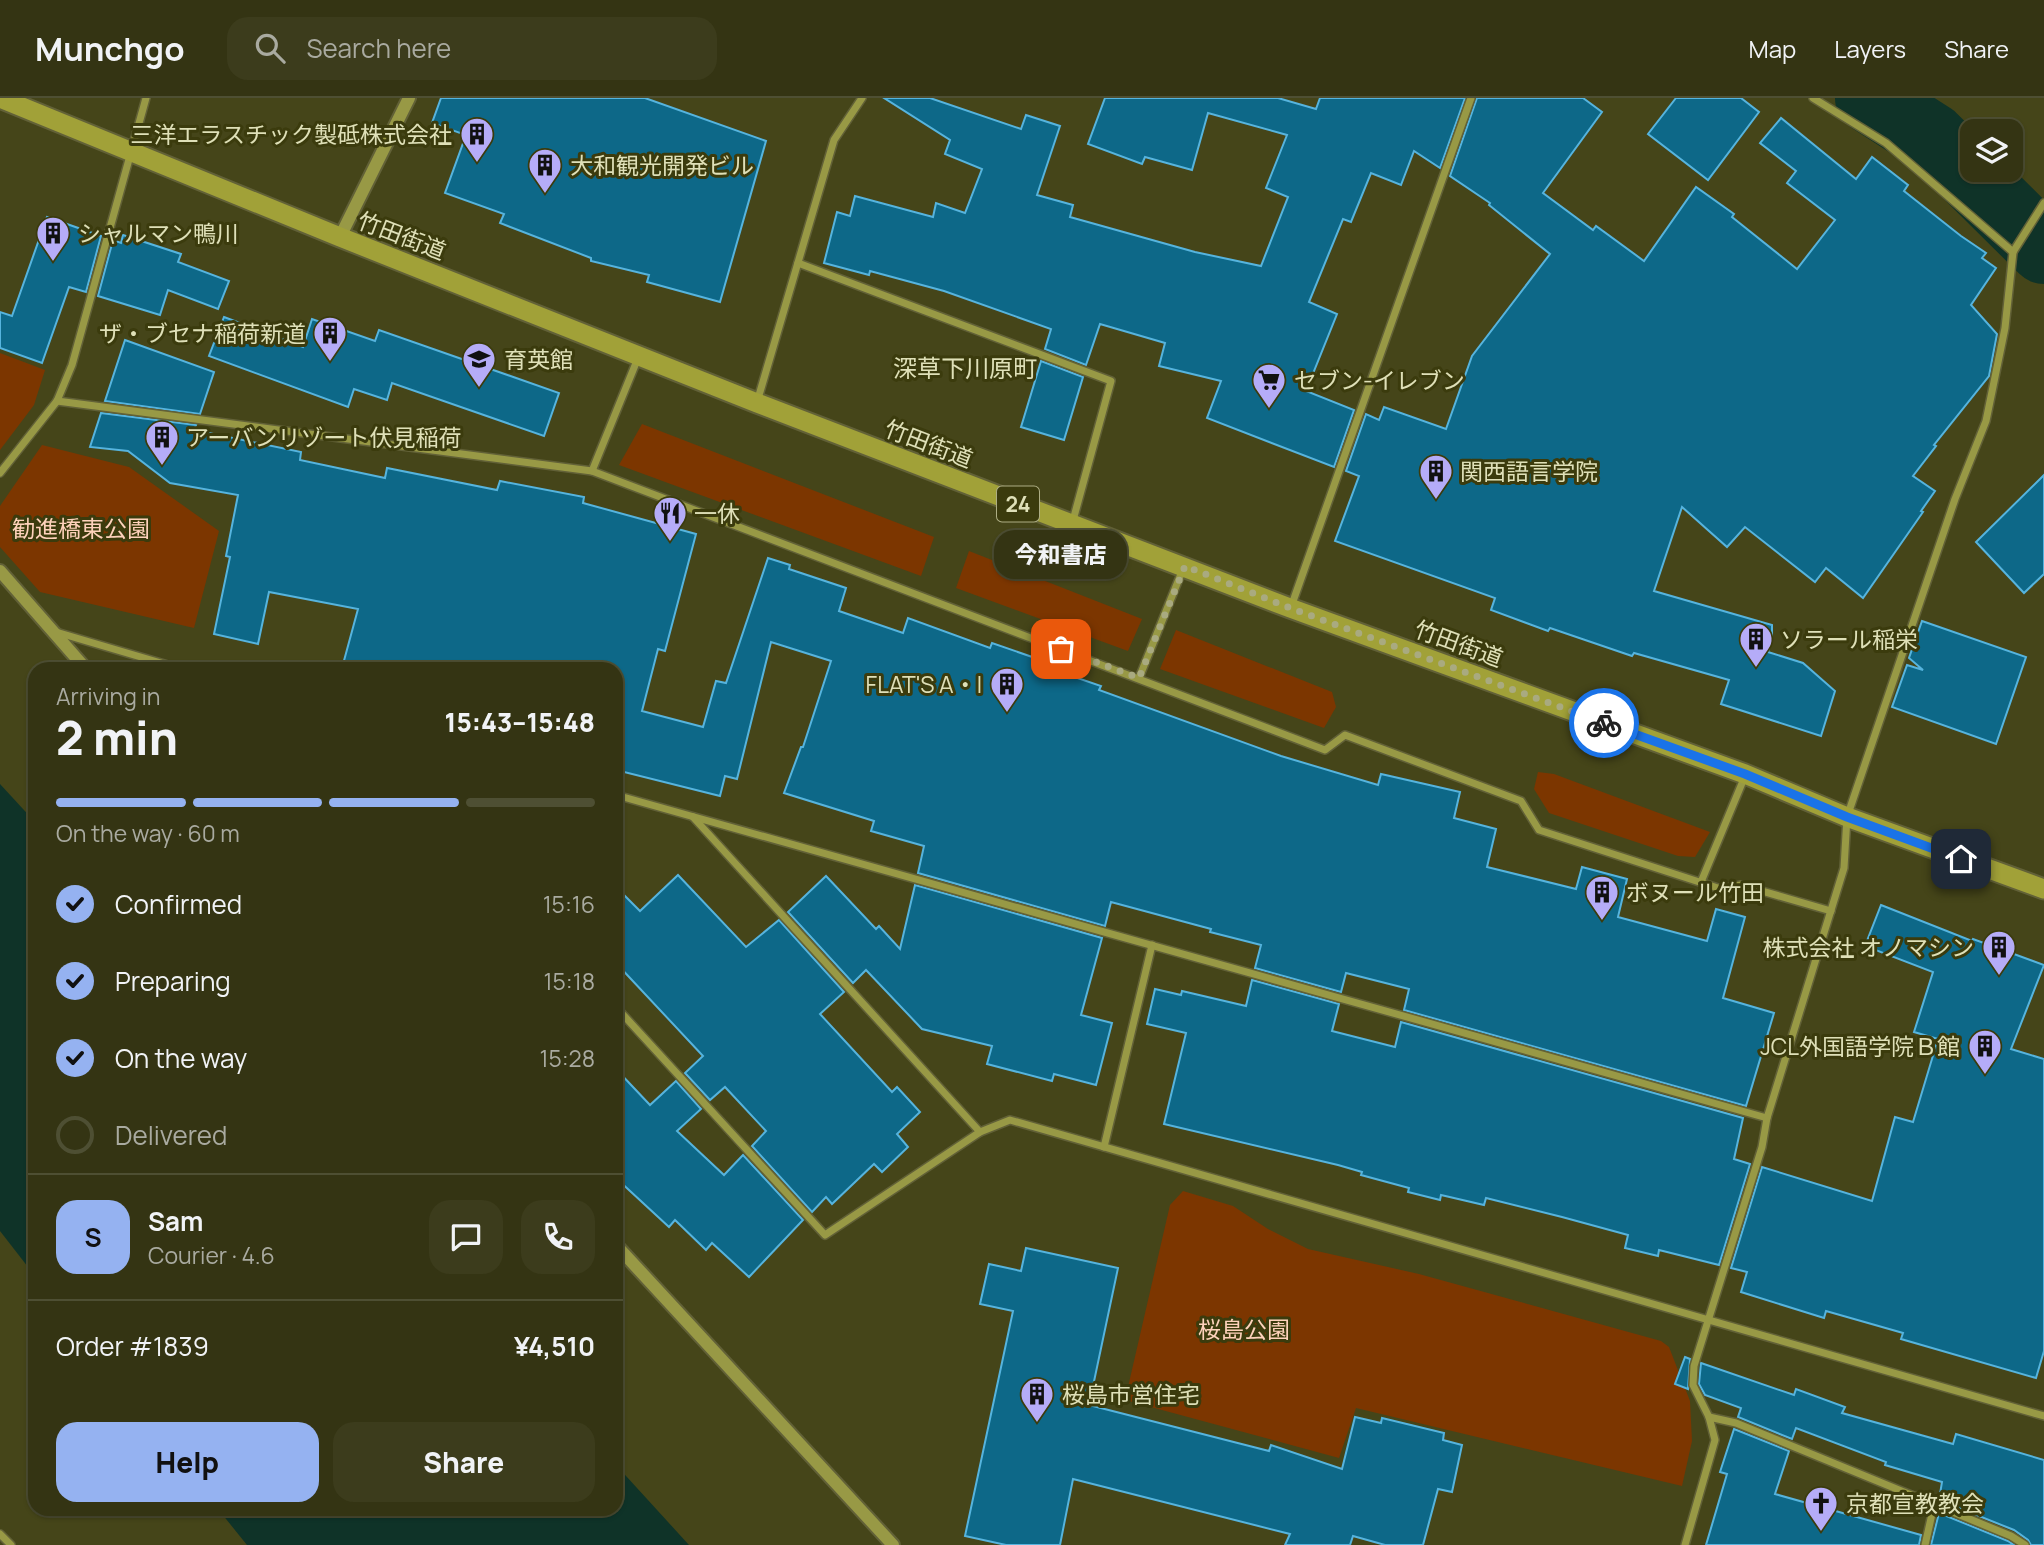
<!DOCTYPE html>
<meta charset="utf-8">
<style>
:root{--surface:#343413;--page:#3c3c1c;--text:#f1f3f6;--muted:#a9aaa0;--line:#4e4f33;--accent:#95b2f1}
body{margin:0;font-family:Manrope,"Noto Sans JP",sans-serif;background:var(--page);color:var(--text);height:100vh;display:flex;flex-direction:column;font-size:26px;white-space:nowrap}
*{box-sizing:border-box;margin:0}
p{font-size:23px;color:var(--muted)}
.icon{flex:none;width:38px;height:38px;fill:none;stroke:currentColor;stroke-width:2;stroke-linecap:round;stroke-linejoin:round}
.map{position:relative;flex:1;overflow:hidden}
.drawer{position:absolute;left:28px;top:564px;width:595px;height:854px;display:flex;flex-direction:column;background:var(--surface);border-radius:21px;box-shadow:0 2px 5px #0004,0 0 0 2px var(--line)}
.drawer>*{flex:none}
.tools{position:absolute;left:1960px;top:21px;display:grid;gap:14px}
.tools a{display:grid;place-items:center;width:63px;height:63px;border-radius:14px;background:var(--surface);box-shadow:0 2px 5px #0004,0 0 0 2px var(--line);font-size:35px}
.pin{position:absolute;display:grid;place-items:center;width:60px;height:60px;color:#fff;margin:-30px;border-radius:14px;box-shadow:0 4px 10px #0006}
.courier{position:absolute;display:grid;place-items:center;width:70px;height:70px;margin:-35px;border:5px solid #1a73e8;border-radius:50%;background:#fff;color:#222;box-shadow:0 2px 9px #0007}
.bubble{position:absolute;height:49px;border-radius:21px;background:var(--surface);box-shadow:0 2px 5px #0004,0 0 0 2px var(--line);font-size:23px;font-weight:800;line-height:49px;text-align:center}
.summary em{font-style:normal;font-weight:800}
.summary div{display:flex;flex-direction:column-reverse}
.summary{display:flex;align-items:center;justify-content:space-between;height:119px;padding:0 28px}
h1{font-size:46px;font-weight:800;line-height:52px}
.bar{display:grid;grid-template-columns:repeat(4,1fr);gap:10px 7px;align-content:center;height:84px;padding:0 28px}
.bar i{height:9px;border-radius:5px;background:var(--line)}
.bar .on{background:var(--accent)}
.bar p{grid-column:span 4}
.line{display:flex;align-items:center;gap:18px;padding:0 28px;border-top:2px solid var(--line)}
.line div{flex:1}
.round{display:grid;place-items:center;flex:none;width:74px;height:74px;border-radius:21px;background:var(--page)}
ol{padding:0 28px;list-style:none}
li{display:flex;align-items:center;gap:21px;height:77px}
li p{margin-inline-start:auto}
li .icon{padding:7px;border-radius:50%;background:var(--accent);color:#111;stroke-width:4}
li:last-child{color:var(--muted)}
li i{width:38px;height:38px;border:4px solid var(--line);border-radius:50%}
.cta{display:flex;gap:14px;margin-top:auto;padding:14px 28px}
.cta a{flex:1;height:80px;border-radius:21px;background:var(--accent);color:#111;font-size:28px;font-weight:800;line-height:80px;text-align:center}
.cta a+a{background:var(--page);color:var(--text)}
header{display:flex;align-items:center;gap:42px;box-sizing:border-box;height:98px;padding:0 35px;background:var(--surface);border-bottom:2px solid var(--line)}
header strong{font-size:33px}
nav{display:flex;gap:38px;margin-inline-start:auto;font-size:24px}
.search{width:490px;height:63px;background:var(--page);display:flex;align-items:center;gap:18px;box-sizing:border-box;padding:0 24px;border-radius:21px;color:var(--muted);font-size:26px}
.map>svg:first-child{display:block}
.green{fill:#7c3600}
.water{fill:#0f3328}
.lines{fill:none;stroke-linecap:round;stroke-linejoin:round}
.river{stroke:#0f3328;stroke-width:70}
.building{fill:#0d6888;stroke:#56b4de;stroke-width:2}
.minor-casing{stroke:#626137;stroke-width:10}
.tertiary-casing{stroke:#626137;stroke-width:16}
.trunk-casing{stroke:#626137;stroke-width:23}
.minor{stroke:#989945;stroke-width:7}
.tertiary{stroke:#989945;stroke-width:12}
.trunk{stroke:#a1a138;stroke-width:19}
.done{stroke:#a9aa80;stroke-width:7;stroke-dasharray:0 12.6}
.route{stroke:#1a73e8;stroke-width:9}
.labels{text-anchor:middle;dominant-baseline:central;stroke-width:6;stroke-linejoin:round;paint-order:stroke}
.shield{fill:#3b3b0d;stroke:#aeae85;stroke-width:2}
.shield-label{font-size:21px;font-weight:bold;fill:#dfe0b8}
.poi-label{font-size:23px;fill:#dfe0b8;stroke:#3b3b0d;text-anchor:start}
.street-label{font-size:23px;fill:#dfe0b8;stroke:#3b3b0d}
.park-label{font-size:23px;fill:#fed2bb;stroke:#3b3b0d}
.neighbourhood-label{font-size:24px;fill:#dfe0b8;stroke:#3b3b0d}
</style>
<header>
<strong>Munchgo</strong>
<div class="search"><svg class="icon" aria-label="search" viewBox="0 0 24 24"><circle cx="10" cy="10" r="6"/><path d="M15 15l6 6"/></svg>Search here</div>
<nav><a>Map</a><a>Layers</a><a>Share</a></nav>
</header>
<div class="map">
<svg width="2044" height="1447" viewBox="0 0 2044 1447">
<rect width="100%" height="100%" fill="#454519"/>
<g class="green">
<path d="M 0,255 L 45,272 L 34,307 L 0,352 Z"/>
<path d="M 642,326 L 934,439 L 921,478 L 619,367 Z"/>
<path d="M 42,347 L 129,369 L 219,433 L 194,530 L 40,494 L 0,449 L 0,408 Z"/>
<path d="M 969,453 L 1142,521 L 1128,553 L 956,490 Z"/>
<path d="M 1176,532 L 1332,594 L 1336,609 L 1324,630 L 1160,571 Z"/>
<path d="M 1538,674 L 1554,676 L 1710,734 L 1695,759 L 1678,758 L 1549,715 L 1534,691 Z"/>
<path d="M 1183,1093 L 1233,1108 L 1268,1131 L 1308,1151 L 1419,1176 L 1661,1243 L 1669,1249 L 1690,1303 L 1692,1343 L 1682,1388 L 1356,1310 L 1339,1360 L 1125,1302 L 1170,1107 Z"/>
</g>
<g class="water">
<path d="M 0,686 L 35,724 L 35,1178 L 0,1133 Z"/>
<path d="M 616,1367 L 689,1447 L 247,1447 L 218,1411 L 616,1410 Z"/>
</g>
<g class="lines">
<path class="river" d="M 1870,0 L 1932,40 L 2044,151"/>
</g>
<g class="building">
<path d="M 441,0 L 645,0 L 766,43 L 720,204 L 647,184 L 649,177 L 591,163 L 591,160 L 500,125 L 504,116 L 445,95 L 466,37 L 432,25 Z"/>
<path d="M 884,0 L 930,0 L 1021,31 L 1026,17 L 1060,28 L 1037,97 L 1073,107 L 1070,119 L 1195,154 L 1261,168 L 1288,99 L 1266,90 L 1287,37 L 1208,15 L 1192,72 L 1145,59 L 1142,66 L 1088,46 L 1105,0 L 1278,0 L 1316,11 L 1320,0 L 1465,0 L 1440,70 L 1414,53 L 1401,87 L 1371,75 L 1351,124 L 1343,121 L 1309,204 L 1337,216 L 1306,293 L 1354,312 L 1334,369 L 1207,320 L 1221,283 L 1159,268 L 1165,245 L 1100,226 L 1086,267 L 1045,251 L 1051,231 L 944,193 L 870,173 L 869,177 L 824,165 L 837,114 L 850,118 L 855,98 L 933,119 L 936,105 L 965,115 L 982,71 L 945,56 L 950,42 Z"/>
<path d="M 1477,0 L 1583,0 L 1602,14 L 1543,95 L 1593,132 L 1596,128 L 1644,163 L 1696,89 L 1734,116 L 1732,119 L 1797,171 L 1835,122 L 1787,85 L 1796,73 L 1760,45 L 1781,20 L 1856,81 L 1872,59 L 1908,87 L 1904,93 L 1961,138 L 1986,155 L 1982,160 L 1996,170 L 1971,207 L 1997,236 L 1989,278 L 1934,347 L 1936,348 L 1913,378 L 1935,393 L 1921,413 L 1923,414 L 1863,500 L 1826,470 L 1815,484 L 1745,429 L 1727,449 L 1682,409 L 1654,493 L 1772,527 L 1772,540 L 1768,554 L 1803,565 L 1835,593 L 1821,638 L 1721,606 L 1729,582 L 1634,555 L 1632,558 L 1550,530 L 1548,533 L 1491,512 L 1495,500 L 1335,443 L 1359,378 L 1346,373 L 1366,316 L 1379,322 L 1384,309 L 1446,331 L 1472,258 L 1550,156 L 1489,107 L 1490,105 L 1450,78 Z"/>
<path d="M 1676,0 L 1741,0 L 1759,14 L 1708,82 L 1648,36 Z"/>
<path d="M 47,119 L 101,138 L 86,194 L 69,189 L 42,265 L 0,250 L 0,214 L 12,218 Z"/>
<path d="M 123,137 L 181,156 L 178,164 L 229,183 L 218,211 L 168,192 L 160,217 L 98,198 L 113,142 L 121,145 Z"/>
<path d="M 224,219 L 303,249 L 312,221 L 375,243 L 379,232 L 559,295 L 544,338 L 392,285 L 387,302 L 354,291 L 348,309 L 209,258 Z"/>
<path d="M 125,242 L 214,274 L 200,316 L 105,303 Z"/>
<path d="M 1041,263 L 1083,279 L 1064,342 L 1021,329 Z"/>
<path d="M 101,315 L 196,327 L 194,332 L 301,354 L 300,362 L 385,380 L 387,370 L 497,392 L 500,383 L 584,399 L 583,405 L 696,436 L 665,553 L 658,551 L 642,613 L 703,629 L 716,583 L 726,585 L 768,460 L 790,467 L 789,471 L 846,490 L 839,513 L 903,535 L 908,520 L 990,550 L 992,545 L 1061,569 L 1060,574 L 1101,588 L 1099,592 L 1281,658 L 1378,687 L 1381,676 L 1460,694 L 1454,720 L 1496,731 L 1487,769 L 1576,791 L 1582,769 L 1627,781 L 1618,819 L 1707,843 L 1716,811 L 1745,819 L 1723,900 L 1774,915 L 1746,1008 L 1404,912 L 1409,891 L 1346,875 L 1341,894 L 1255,870 L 1261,847 L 1210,834 L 1211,831 L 1111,804 L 1105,828 L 918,775 L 924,748 L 871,733 L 874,723 L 784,695 L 801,649 L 803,649 L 831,563 L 771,544 L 737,681 L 725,678 L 720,698 L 616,672 L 616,570 L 342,570 L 358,511 L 269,494 L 258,546 L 214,536 L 230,459 L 226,458 L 238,397 L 170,385 L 128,353 L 90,349 Z"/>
<path d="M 2044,377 L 2044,476 L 2024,495 L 1976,444 Z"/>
<path d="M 1922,523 L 2026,559 L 1996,646 L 1892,609 L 1907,567 L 1923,572 L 1909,560 Z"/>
<path d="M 678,777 L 746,849 L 779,822 L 844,894 L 820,916 L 892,994 L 897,989 L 920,1014 L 897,1036 L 908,1049 L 882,1074 L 874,1066 L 832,1106 L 826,1099 L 812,1114 L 752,1048 L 766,1033 L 725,989 L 710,1002 L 685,975 L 703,958 L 616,865 L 616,789 L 640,813 Z"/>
<path d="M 826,778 L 876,831 L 879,828 L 900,851 L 915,787 L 1102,840 L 1081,917 L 1112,925 L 1096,987 L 1054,976 L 1052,983 L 987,966 L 992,948 L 922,931 L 866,872 L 853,885 L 788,814 Z"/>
<path d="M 1881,807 L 1972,843 L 1973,841 L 2044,867 L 2011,951 L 2044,961 L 2044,1253 L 2036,1280 L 1901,1241 L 1903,1235 L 1826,1213 L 1824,1220 L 1741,1194 L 1747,1174 L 1731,1170 L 1762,1069 L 1872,1103 L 1895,1019 L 1913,1024 L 1938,941 L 1914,934 L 1933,874 L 1865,848 Z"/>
<path d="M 1252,882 L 1339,906 L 1332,933 L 1395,949 L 1401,924 L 1743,1020 L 1734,1061 L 1750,1066 L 1719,1167 L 1659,1152 L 1658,1158 L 1625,1150 L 1628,1137 L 1562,1119 L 1486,1100 L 1484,1107 L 1441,1097 L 1440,1102 L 1408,1094 L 1409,1090 L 1361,1077 L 1362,1074 L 1338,1067 L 1164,1026 L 1186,935 L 1147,926 L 1155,891 L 1181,897 L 1182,893 L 1246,908 Z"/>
<path d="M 616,971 L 650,1007 L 676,983 L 701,1011 L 677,1033 L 724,1077 L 743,1057 L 803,1122 L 749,1179 L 712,1145 L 706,1152 L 675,1122 L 669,1129 L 616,1080 Z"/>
<path d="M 1026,1150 L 1118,1170 L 1089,1307 L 1269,1353 L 1271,1347 L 1342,1371 L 1355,1319 L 1381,1325 L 1382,1320 L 1444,1335 L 1443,1342 L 1462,1347 L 1452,1394 L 1438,1391 L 1423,1447 L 1385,1447 L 1353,1438 L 1350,1447 L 1285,1447 L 1290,1436 L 1073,1381 L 1060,1447 L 1006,1447 L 965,1438 L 1013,1213 L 980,1206 L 989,1166 L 1021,1173 Z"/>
<path d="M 1685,1259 L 1690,1261 L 1688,1291 L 1675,1286 Z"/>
<path d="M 1701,1265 L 1794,1297 L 1796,1291 L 1845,1309 L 1842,1315 L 1953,1346 L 1956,1336 L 2044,1362 L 2044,1447 L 2031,1447 L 2028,1442 L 2014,1432 L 1939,1402 L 1942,1384 L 1885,1367 L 1886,1364 L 1796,1330 L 1792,1341 L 1738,1319 L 1741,1310 L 1705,1297 L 1699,1286 Z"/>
<path d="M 1734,1331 L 1789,1353 L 1775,1396 L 1921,1437 L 1919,1447 L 1706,1447 L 1727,1376 L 1720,1374 Z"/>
<path d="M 1939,1415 L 2008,1443 L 2014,1447 L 1931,1447 Z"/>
</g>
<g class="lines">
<defs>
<g id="minor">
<path d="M 1813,0 L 1886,45 L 2013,154"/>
<path d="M 798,165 L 1111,283 L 1072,426"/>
<path d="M 57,303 L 592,373 L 1325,652 L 1345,637 L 1521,703 L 1539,732 L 1721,791 L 1741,787 L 1831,813"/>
<path d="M 757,304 L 834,42 L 862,0"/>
<path d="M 592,373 L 638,260"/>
<path d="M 0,375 L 57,303 L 72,267 L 146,0"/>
<path d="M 1291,509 L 1471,0"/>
<path d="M 56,534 L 178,570"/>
<path d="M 1139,580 L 1183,471"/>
<path d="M 616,697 L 1767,1020"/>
<path d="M 693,719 L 980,1034"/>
<path d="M 1701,784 L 1745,678"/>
<path d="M 616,909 L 825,1137 L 980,1034 L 1010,1022 L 2044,1318"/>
<path d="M 1104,1049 L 1152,847"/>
<path d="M 1709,1319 L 1736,1325 L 2011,1438 L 2025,1447"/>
<path d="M 0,1436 L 11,1447"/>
<path d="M 1685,1447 L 1715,1342 L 1709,1319 L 1693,1287 L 1694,1268 L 1762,1049 L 1767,1020 L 1844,770 L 1847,719 L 1955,401 L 1986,323 L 2005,230 L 2013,154 L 2044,105"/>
<path d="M 1925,1447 L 1934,1407"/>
</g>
<g id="tertiary">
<path d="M 340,139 L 409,0"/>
<path d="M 0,473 L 85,570"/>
<path d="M 616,1147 L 893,1447"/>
</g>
<path id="trunk" d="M 0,0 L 340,139 L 757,305 L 1290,510 L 1745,676 L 1847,719 L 2044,791"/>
</defs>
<use href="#minor" class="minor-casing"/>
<use href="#tertiary" class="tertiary-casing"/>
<use href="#trunk" class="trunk-casing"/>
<use href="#minor" class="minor"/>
<use href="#tertiary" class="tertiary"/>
<use href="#trunk" class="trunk"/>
</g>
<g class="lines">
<path class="done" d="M 1061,551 L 1139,580 L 1185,468 L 1290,510 L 1604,625"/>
<path class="route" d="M 1604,625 L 1745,676 L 1847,719 L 1961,761"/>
</g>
<defs>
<symbol id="building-pin" viewBox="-11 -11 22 30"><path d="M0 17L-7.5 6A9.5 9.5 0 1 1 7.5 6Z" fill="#b5acf8" stroke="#3b3b0d"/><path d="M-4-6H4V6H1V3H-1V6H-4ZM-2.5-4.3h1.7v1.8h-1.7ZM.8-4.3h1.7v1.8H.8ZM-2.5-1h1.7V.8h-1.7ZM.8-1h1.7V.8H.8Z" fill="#111"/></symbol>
<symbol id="school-pin" viewBox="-11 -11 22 30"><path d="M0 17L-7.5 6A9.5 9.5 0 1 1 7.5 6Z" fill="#b5acf8" stroke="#3b3b0d"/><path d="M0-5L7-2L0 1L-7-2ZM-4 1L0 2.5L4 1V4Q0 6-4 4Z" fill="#111"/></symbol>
<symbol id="supermarket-pin" viewBox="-11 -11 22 30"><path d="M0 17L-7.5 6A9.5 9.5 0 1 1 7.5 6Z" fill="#b5acf8" stroke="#3b3b0d"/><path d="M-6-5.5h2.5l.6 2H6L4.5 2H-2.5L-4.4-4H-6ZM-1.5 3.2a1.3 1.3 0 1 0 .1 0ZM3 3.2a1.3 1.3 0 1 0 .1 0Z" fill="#111"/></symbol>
<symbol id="restaurant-pin" viewBox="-11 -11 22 30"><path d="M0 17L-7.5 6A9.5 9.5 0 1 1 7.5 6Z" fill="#b5acf8" stroke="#3b3b0d"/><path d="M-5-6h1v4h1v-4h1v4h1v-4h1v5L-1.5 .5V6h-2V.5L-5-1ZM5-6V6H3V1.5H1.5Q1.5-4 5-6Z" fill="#111"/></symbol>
<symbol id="church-pin" viewBox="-11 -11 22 30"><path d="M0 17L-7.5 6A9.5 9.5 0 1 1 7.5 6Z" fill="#b5acf8" stroke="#3b3b0d"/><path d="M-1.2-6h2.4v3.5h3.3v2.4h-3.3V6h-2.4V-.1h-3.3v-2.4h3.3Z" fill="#111"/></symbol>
</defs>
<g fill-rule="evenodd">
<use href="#building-pin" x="458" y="17" width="38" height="52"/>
<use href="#building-pin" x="526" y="48" width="38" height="52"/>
<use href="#building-pin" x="34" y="116" width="38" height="52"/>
<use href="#building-pin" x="311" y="216" width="38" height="52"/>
<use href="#school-pin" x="460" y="242" width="38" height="52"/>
<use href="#supermarket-pin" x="1250" y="263" width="38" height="52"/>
<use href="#building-pin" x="143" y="320" width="38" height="52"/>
<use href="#building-pin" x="1417" y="354" width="38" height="52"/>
<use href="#restaurant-pin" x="651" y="396" width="38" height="52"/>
<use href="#building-pin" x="1737" y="522" width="38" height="52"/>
<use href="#building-pin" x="988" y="567" width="38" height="52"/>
<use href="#building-pin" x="1583" y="775" width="38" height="52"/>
<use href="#building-pin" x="1980" y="830" width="38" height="52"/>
<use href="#building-pin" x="1966" y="929" width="38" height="52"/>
<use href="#building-pin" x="1018" y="1277" width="38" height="52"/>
<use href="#church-pin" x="1802" y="1386" width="38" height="52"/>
</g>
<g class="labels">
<rect class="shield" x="997" y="388.5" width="42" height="35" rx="5"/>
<g class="shield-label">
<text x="1018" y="406">24</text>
</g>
<g class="poi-label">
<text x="452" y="36" text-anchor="end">三洋エラスチック製砥株式会社</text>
<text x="570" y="67">大和観光開発ビル</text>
<text x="78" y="135">シャルマン鴨川</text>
<text x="306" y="235" text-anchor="end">ザ・ブセナ稲荷新道</text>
<text x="504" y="261">育英館</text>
<text x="1294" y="282">セブン-イレブン</text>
<text x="186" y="339">アーバンリゾート伏見稲荷</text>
<text x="1460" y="373">関西語言学院</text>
<text x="694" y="415">一休</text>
<text x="1780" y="541">ソラール稲栄</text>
<text x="982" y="586" text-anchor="end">FLAT'S A・I</text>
<text x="1626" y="794">ボヌール竹田</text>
<text x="1974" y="849" text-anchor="end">株式会社 オノマシン</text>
<text x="1960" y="948" text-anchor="end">JCL外国語学院Ｂ館</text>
<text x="1062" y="1296">桜島市営住宅</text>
<text x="1846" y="1405">京都宣教教会</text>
</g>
<g class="street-label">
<text transform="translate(402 137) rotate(21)">竹田街道</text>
<text transform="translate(929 345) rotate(21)">竹田街道</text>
<text transform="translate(1459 545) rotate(20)">竹田街道</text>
</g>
<g class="park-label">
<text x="81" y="430">勧進橋東公園</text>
<text x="1244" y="1231">桜島公園</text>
</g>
<g class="neighbourhood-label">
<text x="965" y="269">深草下川原町</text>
</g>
</g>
</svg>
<div class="tools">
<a><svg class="icon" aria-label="layers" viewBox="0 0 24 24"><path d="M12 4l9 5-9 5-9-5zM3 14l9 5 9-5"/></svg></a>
</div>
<div class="pin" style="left:1061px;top:551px;background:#ea580c"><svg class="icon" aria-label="bag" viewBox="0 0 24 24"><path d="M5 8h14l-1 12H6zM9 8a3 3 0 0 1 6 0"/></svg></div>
<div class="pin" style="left:1961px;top:761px;background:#1f2937"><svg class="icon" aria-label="home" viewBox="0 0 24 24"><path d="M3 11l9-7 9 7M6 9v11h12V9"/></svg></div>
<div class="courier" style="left:1604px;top:625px"><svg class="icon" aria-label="bike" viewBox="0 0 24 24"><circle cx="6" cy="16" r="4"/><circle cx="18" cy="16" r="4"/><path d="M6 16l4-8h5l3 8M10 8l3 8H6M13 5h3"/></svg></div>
<div class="bubble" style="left:994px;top:432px;width:133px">今和書店</div>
<section class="drawer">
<div class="summary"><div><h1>2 min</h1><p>Arriving in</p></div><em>15:43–15:48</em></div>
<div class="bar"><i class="on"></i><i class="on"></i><i class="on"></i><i></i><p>On the way · 60 m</p></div>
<ol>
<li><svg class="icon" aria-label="check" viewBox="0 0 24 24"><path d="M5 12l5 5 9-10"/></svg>Confirmed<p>15:16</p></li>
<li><svg class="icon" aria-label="check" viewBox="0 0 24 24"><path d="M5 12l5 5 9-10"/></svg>Preparing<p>15:18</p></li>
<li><svg class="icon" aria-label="check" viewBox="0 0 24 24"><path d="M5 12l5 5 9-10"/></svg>On the way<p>15:28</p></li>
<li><i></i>Delivered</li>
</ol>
<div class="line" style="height:126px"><b class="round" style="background:var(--accent);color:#111">S</b><div><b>Sam</b><p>Courier · 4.6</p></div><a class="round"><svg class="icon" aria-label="chat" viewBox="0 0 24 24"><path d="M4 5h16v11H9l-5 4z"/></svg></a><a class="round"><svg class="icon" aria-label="phone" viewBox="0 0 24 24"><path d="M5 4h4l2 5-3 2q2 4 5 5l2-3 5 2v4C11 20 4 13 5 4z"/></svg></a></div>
<div class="line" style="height:91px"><div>Order #1839</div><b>¥4,510</b></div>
<div class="cta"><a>Help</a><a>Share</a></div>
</section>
</div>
